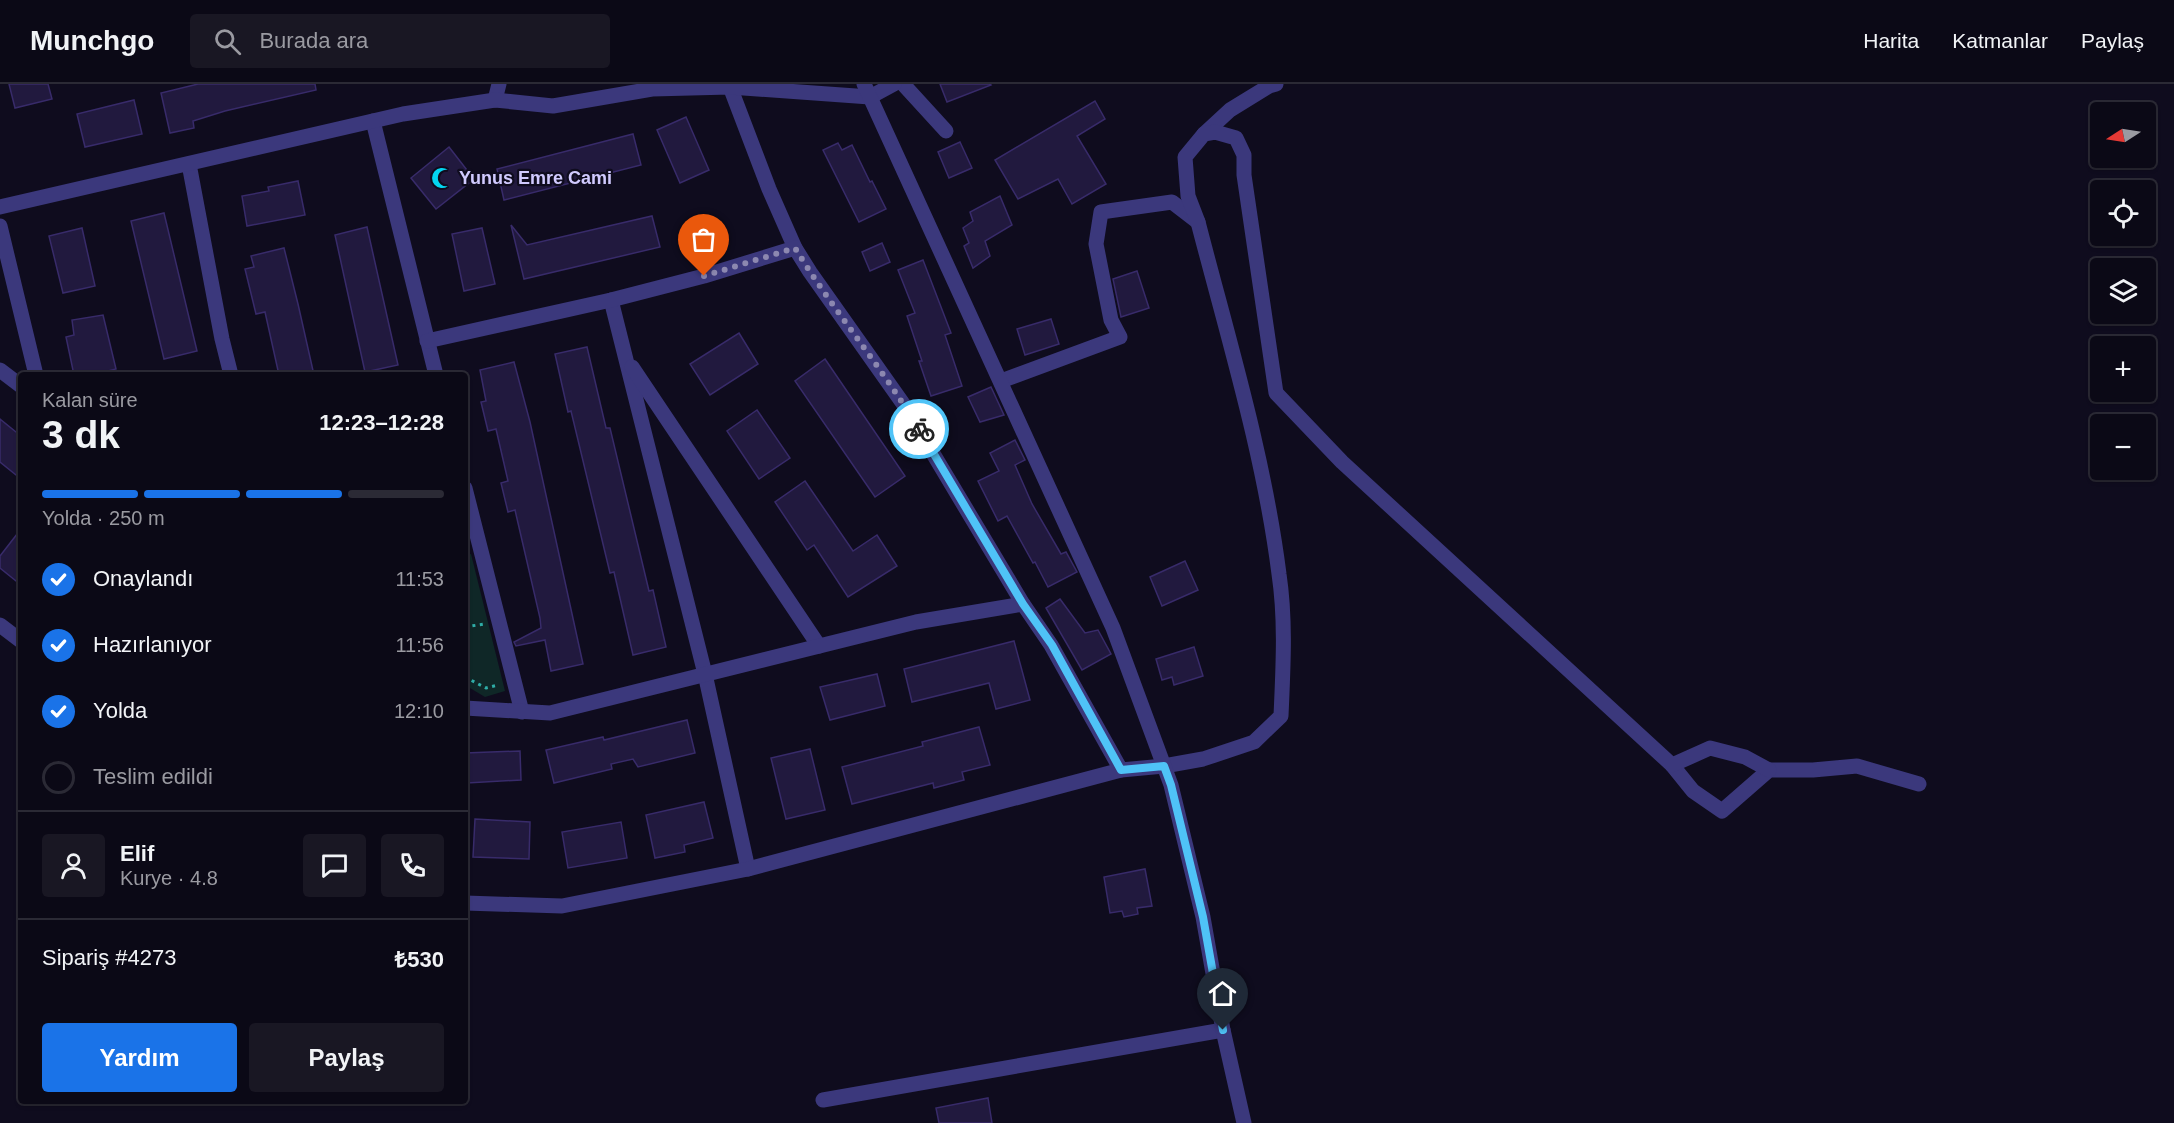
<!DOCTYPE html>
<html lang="tr">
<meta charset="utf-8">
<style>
:root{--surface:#0b0916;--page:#191723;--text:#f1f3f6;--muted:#9a9aa1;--line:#2b2a35;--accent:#1a73e8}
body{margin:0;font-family:Helvetica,sans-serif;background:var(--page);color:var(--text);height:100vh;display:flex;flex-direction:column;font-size:22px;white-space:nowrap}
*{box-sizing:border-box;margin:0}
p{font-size:20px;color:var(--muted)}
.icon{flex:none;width:33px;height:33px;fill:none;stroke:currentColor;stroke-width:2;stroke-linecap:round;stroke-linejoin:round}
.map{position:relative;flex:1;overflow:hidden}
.panel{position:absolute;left:18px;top:288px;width:450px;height:732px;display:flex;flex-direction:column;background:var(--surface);border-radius:6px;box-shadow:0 2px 4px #0004,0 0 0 2px var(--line)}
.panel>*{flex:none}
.needle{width:39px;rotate:258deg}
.controls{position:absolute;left:2090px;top:18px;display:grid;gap:12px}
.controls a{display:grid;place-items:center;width:66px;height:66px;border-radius:6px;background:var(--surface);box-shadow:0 2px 4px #0004,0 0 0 2px var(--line);font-size:30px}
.pin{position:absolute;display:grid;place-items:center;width:51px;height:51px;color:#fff;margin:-62px -26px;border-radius:50% 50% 50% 0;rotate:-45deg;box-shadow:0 0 6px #0007}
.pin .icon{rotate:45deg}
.courier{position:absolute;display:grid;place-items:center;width:60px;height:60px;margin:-30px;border:4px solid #4fc3f7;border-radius:50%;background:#fff;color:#222;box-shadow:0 2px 8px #0007}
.overview em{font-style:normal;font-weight:700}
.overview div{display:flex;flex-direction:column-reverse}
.overview{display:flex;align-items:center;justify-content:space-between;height:102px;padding:0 24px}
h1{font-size:39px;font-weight:700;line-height:45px}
.bar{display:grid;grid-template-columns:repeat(4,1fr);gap:9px 6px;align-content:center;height:72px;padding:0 24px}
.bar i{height:8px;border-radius:4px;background:var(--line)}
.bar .selected{background:var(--accent)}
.bar p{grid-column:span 4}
.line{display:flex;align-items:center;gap:15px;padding:0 24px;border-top:2px solid var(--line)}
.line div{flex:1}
.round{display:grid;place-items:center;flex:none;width:63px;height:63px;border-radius:6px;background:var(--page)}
ol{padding:0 24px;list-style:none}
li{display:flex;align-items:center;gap:18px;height:66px}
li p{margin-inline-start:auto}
li .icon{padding:6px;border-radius:50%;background:var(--accent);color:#fff;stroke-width:4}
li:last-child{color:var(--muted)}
li i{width:33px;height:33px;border:3px solid var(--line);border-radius:50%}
.primary-button{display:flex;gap:12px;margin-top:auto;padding:12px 24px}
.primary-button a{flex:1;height:69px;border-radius:6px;background:var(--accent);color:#fff;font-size:24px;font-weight:700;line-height:69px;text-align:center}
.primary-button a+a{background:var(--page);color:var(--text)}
header{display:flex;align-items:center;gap:36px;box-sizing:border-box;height:84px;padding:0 30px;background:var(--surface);border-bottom:2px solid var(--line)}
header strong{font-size:28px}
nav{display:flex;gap:33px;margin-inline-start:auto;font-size:21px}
.search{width:420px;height:54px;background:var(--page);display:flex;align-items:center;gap:15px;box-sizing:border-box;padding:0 21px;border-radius:6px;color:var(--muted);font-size:22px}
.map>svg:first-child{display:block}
.green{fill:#0f2727}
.building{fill:#21193e;stroke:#382b6a;stroke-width:1.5}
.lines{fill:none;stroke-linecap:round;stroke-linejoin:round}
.path{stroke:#2fada7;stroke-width:3;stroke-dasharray:3 4.5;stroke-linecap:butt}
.minor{stroke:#3b387c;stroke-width:15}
.tertiary{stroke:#3b387c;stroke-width:15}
.done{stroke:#8c88b0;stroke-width:6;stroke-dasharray:0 10.8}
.route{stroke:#4fc3f7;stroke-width:8}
.labels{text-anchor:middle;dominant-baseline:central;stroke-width:4.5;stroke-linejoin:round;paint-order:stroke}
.poi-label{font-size:18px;font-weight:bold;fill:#d0cafe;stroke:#0f0c1e;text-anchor:start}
</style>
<header>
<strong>Munchgo</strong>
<div class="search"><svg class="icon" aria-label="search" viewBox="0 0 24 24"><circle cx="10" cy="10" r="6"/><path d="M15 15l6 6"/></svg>Burada ara</div>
<nav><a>Harita</a><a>Katmanlar</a><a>Paylaş</a></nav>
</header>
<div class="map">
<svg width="2174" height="1039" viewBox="0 0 2174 1039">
<rect width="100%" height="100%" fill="#0f0c1e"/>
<path class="green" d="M 471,470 L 505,607 L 485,613 L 465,601 L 465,472 Z"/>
<g class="building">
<path d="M 9,0 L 48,0 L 52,15 L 15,24 Z"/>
<path d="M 198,0 L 315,0 L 316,6 L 225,27 L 193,37 L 194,44 L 170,49 L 161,9 Z"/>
<path d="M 940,0 L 990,0 L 991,1 L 947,18 Z"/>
<path d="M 134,16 L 142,50 L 85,63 L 77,30 Z"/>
<path d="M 1095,17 L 1105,35 L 1077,52 L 1106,100 L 1072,120 L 1058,95 L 1018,115 L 995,76 Z"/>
<path d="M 686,33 L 709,86 L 680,99 L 657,46 Z"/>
<path d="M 633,50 L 641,81 L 504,116 L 497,85 Z"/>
<path d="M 960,58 L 972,84 L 949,94 L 938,68 Z"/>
<path d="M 838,59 L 842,66 L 852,61 L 870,98 L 872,97 L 886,125 L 859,138 L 823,66 Z"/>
<path d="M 449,63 L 474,95 L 436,125 L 411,94 Z"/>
<path d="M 298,97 L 305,131 L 247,142 L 242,112 L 269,107 L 268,103 Z"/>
<path d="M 1000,112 L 1012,141 L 985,157 L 990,172 L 973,184 L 964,162 L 969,159 L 963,144 L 973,137 L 970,128 Z"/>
<path d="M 164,129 L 197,267 L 164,275 L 131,137 Z"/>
<path d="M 652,132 L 660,163 L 524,195 L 511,141 L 527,161 Z"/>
<path d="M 367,143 L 398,281 L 365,288 L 335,151 Z"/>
<path d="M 82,144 L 95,202 L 63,209 L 49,152 Z"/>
<path d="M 482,144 L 495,200 L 464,207 L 452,150 Z"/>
<path d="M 882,159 L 890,178 L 870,187 L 862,168 Z"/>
<path d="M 284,164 L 298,220 L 314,291 L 279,291 L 265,228 L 256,230 L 245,185 L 254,183 L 251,172 Z"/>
<path d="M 923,176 L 951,249 L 945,251 L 962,302 L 931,312 L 919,277 L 922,277 L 907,232 L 915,229 L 898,186 Z"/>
<path d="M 1137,187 L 1149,224 L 1121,233 L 1113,195 Z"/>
<path d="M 103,231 L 116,285 L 92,291 L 74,291 L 66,253 L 74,251 L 72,236 Z"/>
<path d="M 1051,235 L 1059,260 L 1025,271 L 1017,245 Z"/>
<path d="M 739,249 L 758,280 L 710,311 L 690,280 Z"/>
<path d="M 587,263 L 606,344 L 610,344 L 649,507 L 653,506 L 666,563 L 633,571 L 614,488 L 610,489 L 571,327 L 568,328 L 555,270 Z"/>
<path d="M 825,275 L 905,392 L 875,413 L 795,297 Z"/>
<path d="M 514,278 L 530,338 L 583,580 L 551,587 L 545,556 L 516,562 L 514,558 L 541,544 L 540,534 L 515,426 L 508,428 L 501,399 L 508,397 L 496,345 L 488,347 L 481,318 L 486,317 L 480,286 Z"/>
<path d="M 991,303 L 1004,331 L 980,338 L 968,313 Z"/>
<path d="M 757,326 L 790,374 L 759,395 L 727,347 Z"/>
<path d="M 0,335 L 21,352 L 21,395 L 0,378 Z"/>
<path d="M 1015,356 L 1025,376 L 1015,381 L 1032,420 L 1061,470 L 1066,468 L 1077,488 L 1048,503 L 1035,478 L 1033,479 L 1007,432 L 998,437 L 978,397 L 999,387 L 990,369 Z"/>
<path d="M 805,397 L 853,467 L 877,451 L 897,482 L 848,513 L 814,461 L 807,466 L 775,418 Z"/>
<path d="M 21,445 L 21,501 L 0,484 L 0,472 Z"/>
<path d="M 1185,477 L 1198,506 L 1162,522 L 1150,493 Z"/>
<path d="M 1060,515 L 1085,549 L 1098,546 L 1111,570 L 1082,586 L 1046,524 Z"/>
<path d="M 1014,557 L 1030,616 L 996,625 L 989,599 L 912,618 L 904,585 Z"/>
<path d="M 1194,563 L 1203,592 L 1174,601 L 1172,593 L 1162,596 L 1156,575 Z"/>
<path d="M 877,590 L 885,622 L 830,636 L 820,603 Z"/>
<path d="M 687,636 L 695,669 L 638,683 L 633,675 L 611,680 L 612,685 L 554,699 L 546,666 L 603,653 L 604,656 Z"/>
<path d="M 979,643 L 990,681 L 962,688 L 964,696 L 934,704 L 933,699 L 852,720 L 842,683 L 923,662 L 922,658 Z"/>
<path d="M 810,665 L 825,726 L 786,735 L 771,674 Z"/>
<path d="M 520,667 L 521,696 L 467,699 L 465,669 Z"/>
<path d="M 704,718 L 713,754 L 684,761 L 685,768 L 655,774 L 646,731 Z"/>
<path d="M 475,735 L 530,738 L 529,775 L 473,773 Z"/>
<path d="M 621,738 L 627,774 L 568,784 L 562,748 Z"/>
<path d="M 1145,785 L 1152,822 L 1137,824 L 1138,830 L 1124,833 L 1122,827 L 1110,829 L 1104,793 Z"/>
<path d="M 988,1014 L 992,1039 L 939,1039 L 936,1024 Z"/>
</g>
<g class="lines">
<g class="path">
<path d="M 465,543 L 484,540"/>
<path d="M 465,593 L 486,604 L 498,601"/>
</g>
<g class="minor">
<path d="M 729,0 L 769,105 L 795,164 L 810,188 L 904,321 L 1023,520 L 1051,561 L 1121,686"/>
<path d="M 903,0 L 946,47"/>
<path d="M 495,16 L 499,0"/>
<path d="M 373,37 L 436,291"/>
<path d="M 1204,50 L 1230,26 L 1269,2 L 1276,0"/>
<path d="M 189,80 L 222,255 L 231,291"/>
<path d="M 0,123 L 403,30 L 495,16 L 553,22 L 652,5 L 730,3 L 870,13 L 894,0"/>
<path d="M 0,142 L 36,291"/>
<path d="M 611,216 L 705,590 L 748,785"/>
<path d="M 427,257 L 611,216 L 704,192 L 795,164"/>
<path d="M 632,283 L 819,562"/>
<path d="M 0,286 L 21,302"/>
<path d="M 1001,297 L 1120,253 L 1111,236 L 1096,160 L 1101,128 L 1172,118 L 1198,138"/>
<path d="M 465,404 L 522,628"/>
<path d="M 0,541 L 21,557"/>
<path d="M 465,624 L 550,629 L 916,538 L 1023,520"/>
<path d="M 1672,681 L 1693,707 L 1722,727 L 1769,686 L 1813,686 L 1857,682 L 1919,700"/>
<path d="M 465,819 L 562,822 L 748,785 L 1121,686 L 1164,682 L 1203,675 L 1254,658 L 1281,632 C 1283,585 1286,537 1279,490 C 1264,371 1228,254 1198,138 L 1188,112 L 1185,73 L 1204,50 L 1215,48 L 1236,54 L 1244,71 L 1244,91 L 1276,309 L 1342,378 L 1672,681 L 1710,664 L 1745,673 L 1769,686"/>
<path d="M 823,1016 L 1223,946"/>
</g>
<path class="tertiary" d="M 864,0 L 1113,544 L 1164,682 L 1171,701 L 1203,833 L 1223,946 L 1244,1039"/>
</g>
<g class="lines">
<path class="done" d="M 704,192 L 795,164 C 833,226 881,282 919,345"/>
<path class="route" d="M 919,345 L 1023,520 L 1052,561 L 1121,686 L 1164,682 L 1171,701 L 1203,833 L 1223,946"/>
</g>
<defs>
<symbol id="mosque-bare" viewBox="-9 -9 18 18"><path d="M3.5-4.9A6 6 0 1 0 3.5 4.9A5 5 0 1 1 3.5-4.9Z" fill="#04d5f0" stroke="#0f0c1e" stroke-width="2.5" paint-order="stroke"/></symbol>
</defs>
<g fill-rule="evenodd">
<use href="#mosque-bare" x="427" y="79" width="30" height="30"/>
</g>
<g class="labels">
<g class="poi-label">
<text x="459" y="94">Yunus Emre Cami</text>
</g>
</g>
</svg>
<div class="controls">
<a><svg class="needle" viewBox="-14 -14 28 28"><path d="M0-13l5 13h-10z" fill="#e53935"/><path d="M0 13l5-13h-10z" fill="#9a9aa1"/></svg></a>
<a><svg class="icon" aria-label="locate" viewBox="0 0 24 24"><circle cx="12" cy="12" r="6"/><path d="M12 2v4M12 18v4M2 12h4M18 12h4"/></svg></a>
<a><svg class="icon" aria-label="layers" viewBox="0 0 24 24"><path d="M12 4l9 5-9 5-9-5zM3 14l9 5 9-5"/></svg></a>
<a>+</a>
<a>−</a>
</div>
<div class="pin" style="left:704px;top:192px;background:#ea580c"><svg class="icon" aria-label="bag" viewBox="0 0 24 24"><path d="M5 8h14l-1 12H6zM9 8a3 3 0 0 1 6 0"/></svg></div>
<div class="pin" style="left:1223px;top:946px;background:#1f2937"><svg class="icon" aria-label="home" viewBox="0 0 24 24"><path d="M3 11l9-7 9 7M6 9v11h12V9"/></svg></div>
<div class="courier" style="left:919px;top:345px"><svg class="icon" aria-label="bike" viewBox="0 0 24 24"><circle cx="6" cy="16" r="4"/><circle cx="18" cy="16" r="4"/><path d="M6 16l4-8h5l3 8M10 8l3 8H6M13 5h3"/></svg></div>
<section class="panel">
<div class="overview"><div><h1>3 dk</h1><p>Kalan süre</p></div><em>12:23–12:28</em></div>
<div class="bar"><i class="selected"></i><i class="selected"></i><i class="selected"></i><i></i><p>Yolda · 250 m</p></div>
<ol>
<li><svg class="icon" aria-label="check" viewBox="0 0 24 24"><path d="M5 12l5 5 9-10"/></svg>Onaylandı<p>11:53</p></li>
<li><svg class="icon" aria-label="check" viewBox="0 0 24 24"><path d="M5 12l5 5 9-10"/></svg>Hazırlanıyor<p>11:56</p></li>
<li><svg class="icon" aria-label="check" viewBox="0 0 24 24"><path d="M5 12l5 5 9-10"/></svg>Yolda<p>12:10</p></li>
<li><i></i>Teslim edildi</li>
</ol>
<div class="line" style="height:108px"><a class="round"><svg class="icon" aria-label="person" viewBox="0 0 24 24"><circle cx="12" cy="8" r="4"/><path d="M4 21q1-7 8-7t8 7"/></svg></a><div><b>Elif</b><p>Kurye · 4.8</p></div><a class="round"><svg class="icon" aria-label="chat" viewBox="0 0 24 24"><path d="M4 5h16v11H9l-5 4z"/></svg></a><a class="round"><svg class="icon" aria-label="phone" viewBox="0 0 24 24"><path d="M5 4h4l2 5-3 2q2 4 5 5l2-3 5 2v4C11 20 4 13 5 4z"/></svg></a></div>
<div class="line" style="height:78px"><div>Sipariş #4273</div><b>₺530</b></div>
<div class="primary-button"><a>Yardım</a><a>Paylaş</a></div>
</section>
</div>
